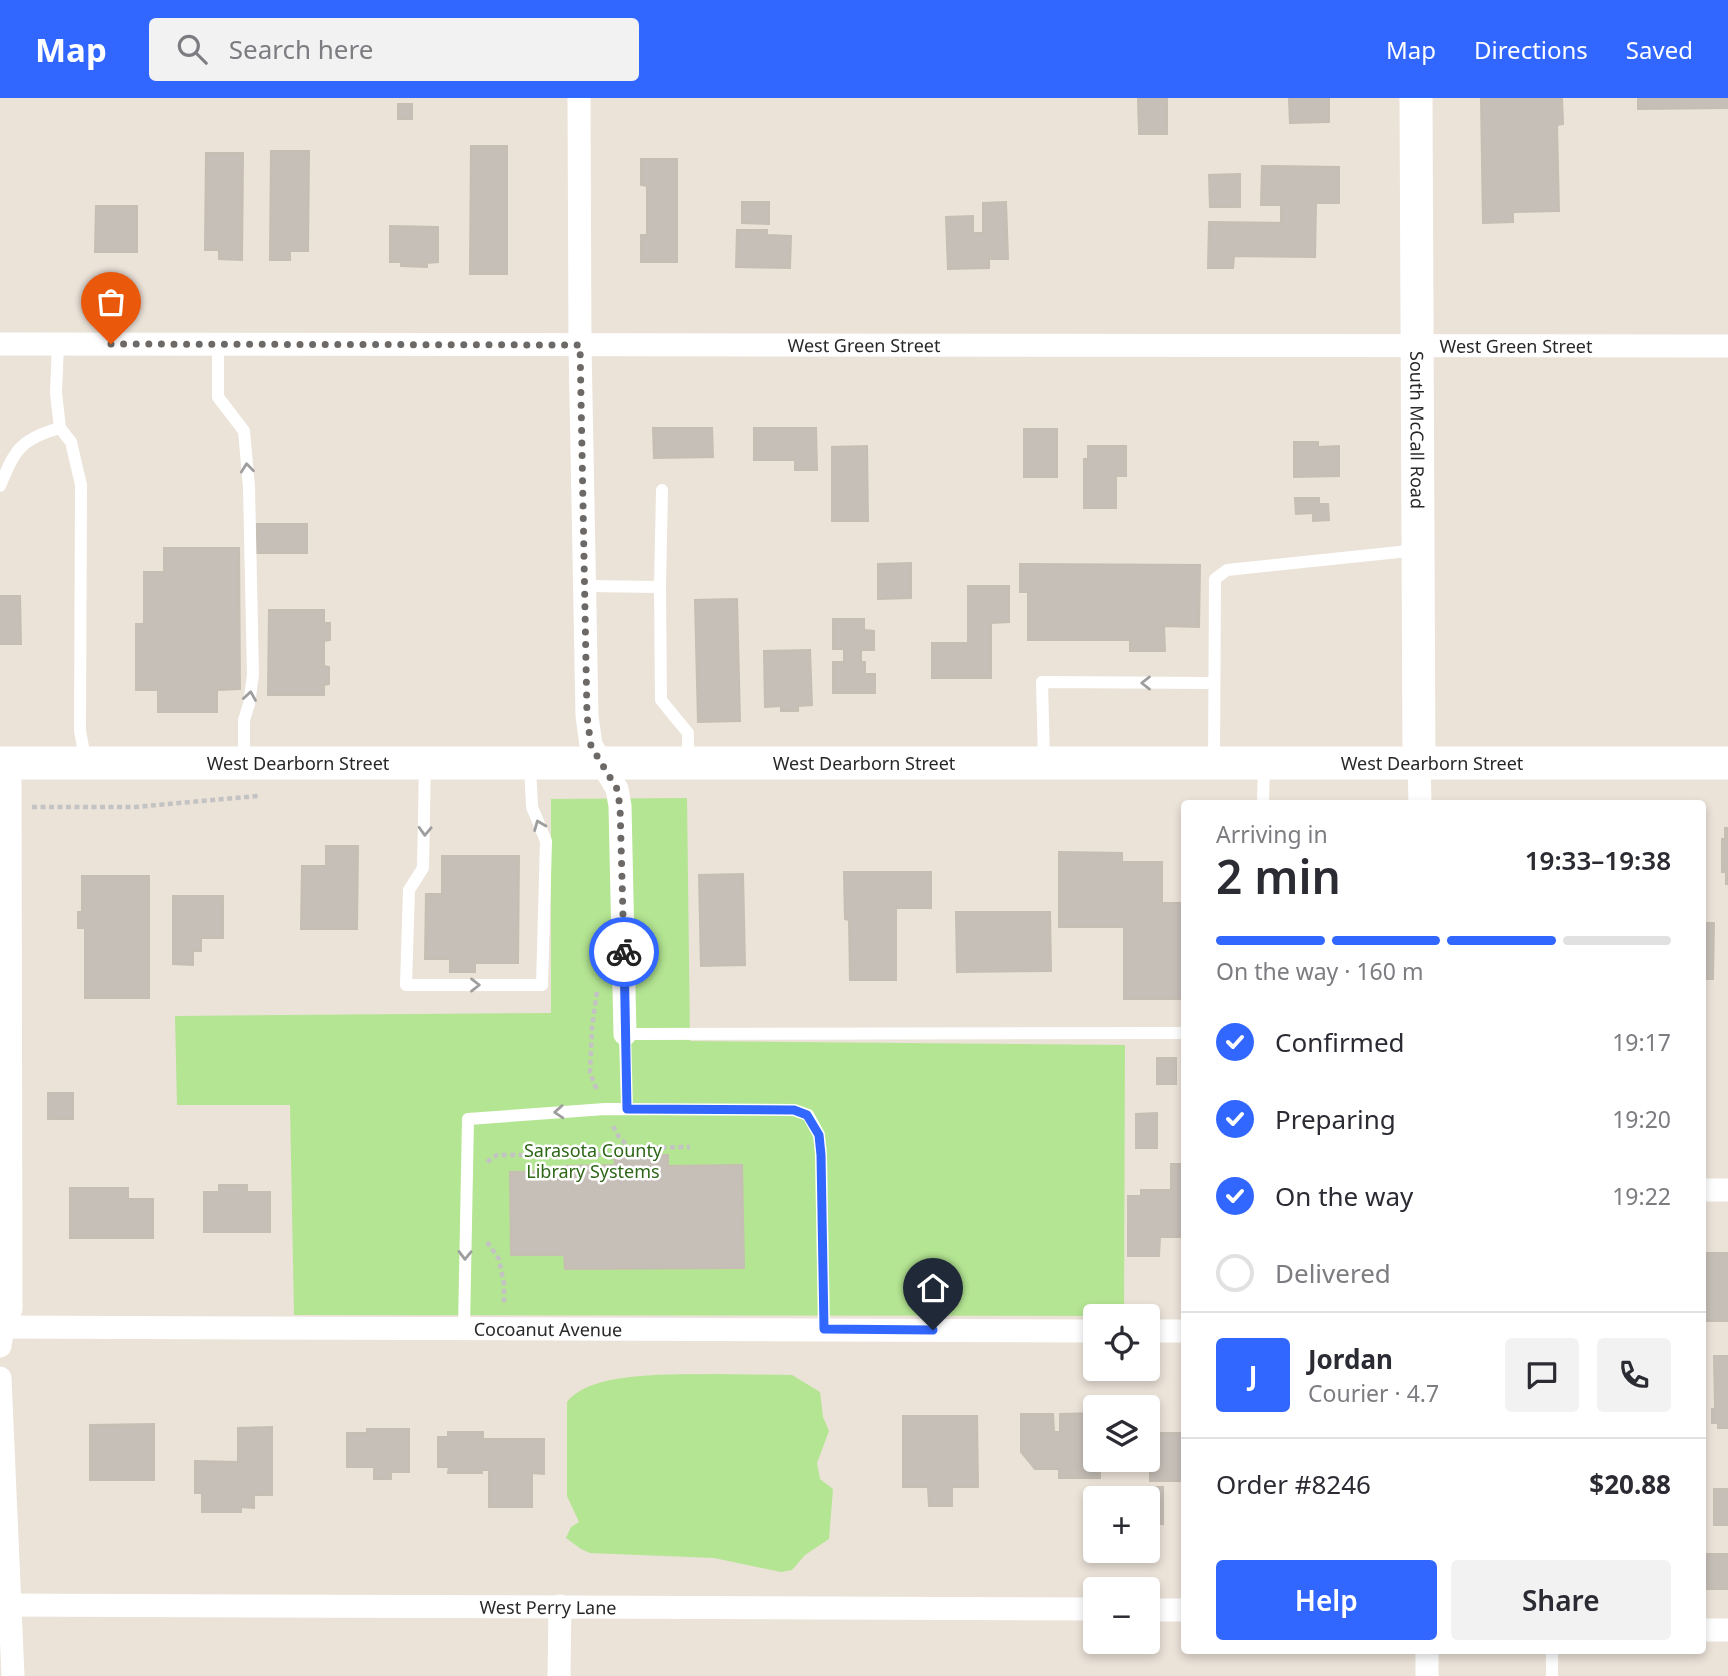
<!DOCTYPE html>
<meta charset="utf-8">
<style>
:root{--surface:#fff;--page:#f2f2f3;--text:#2b2b33;--muted:#7c7c81;--line:#e1e1e2;--accent:#3167ff}
body{margin:0;font-family:"Noto Sans",sans-serif;background:var(--page);color:var(--text);height:100vh;display:flex;flex-direction:column;font-size:26px;white-space:nowrap}
*{box-sizing:border-box;margin:0}
p{font-size:23px;color:var(--muted)}
.icon{flex:none;width:38px;height:38px;fill:none;stroke:currentColor;stroke-width:2;stroke-linecap:round;stroke-linejoin:round}
.map{position:relative;flex:1;overflow:hidden}
.panel{position:absolute;left:1181px;top:702px;width:525px;height:854px;display:flex;flex-direction:column;background:var(--surface);border-radius:7px;box-shadow:0 4px 10px #0003}
.panel>*{flex:none}
.buttons{position:absolute;left:1083px;top:1206px;display:grid;gap:14px}
.buttons a{display:grid;place-items:center;width:77px;height:77px;border-radius:7px;background:var(--surface);box-shadow:0 4px 10px #0003;font-size:35px}
.pin{position:absolute;display:grid;place-items:center;width:60px;height:60px;color:#fff;margin:-72px -30px;border-radius:50% 50% 50% 0;rotate:-45deg;box-shadow:0 0 7px #0007}
.pin .icon{rotate:45deg}
.courier{position:absolute;display:grid;place-items:center;width:70px;height:70px;margin:-35px;border:5px solid #3167ff;border-radius:50%;background:#fff;color:#222;box-shadow:0 2px 9px #0007}
.overview em{font-style:normal;font-weight:600}
.overview div{display:flex;flex-direction:column-reverse}
.overview{display:flex;align-items:center;justify-content:space-between;height:119px;padding:0 35px}
h1{font-size:46px;font-weight:600;line-height:52px}
.bar{display:grid;grid-template-columns:repeat(4,1fr);gap:10px 7px;align-content:center;height:84px;padding:0 35px}
.bar i{height:9px;border-radius:5px;background:var(--line)}
.bar .selected{background:var(--accent)}
.bar p{grid-column:span 4}
.line{display:flex;align-items:center;gap:18px;padding:0 35px;border-top:2px solid var(--line)}
.line div{flex:1}
.round{display:grid;place-items:center;flex:none;width:74px;height:74px;border-radius:7px;background:var(--page)}
ol{padding:0 35px;list-style:none}
li{display:flex;align-items:center;gap:21px;height:77px}
li p{margin-inline-start:auto}
li .icon{padding:7px;border-radius:50%;background:var(--accent);color:#fff;stroke-width:4}
li:last-child{color:var(--muted)}
li i{width:38px;height:38px;border:4px solid var(--line);border-radius:50%}
.button{display:flex;gap:14px;margin-top:auto;padding:14px 35px}
.button a{flex:1;height:80px;border-radius:7px;background:var(--accent);color:#fff;font-size:28px;font-weight:600;line-height:80px;text-align:center}
.button a+a{background:var(--page);color:var(--text)}
header{display:flex;align-items:center;gap:42px;box-sizing:border-box;height:98px;padding:0 35px;background:var(--accent);color:#fff}
header strong{font-size:33px}
nav{display:flex;gap:38px;margin-inline-start:auto;font-size:24px}
.search{width:490px;height:63px;background:var(--page);display:flex;align-items:center;gap:18px;box-sizing:border-box;padding:0 24px;border-radius:7px;color:var(--muted);font-size:26px}
.map>svg:first-child{display:block}
.green{fill:#b4e592}
.building{fill:#c6bfb8;stroke:#c6beb2;stroke-width:2}
.lines{fill:none;stroke-linecap:round;stroke-linejoin:round}
.path{stroke:#c3c3c3;stroke-width:4.5;stroke-dasharray:5 3.5;stroke-linecap:butt}
.lane{stroke:#fff;stroke-width:12}
.street{stroke:#fff;stroke-width:23}
.secondary{stroke:#fff;stroke-width:33}
.oneway{stroke:#9e9e9e}
.done{stroke:#6c6966;stroke-width:7;stroke-dasharray:0 12.6}
.route{stroke:#3167ff;stroke-width:9}
.labels{text-anchor:middle;dominant-baseline:central;stroke-width:5;stroke-linejoin:round;paint-order:stroke}
.street-label{font-size:18px;fill:#282828;stroke:#fff}
.park-label{font-size:18px;fill:#2d6616;stroke:#fff}
</style>
<header>
<strong>Map</strong>
<div class="search"><svg class="icon" aria-label="search" viewBox="0 0 24 24"><circle cx="10" cy="10" r="6"/><path d="M15 15l6 6"/></svg>Search here</div>
<nav><a>Map</a><a>Directions</a><a>Saved</a></nav>
</header>
<div class="map">
<svg width="1728" height="1578" viewBox="0 0 1728 1578">
<rect width="100%" height="100%" fill="#ebe2d8"/>
<g class="green">
<path d="M 687,700 L 690,943 L 1125,947 L 1124,1218 L 294,1217 L 290,1007 L 177,1007 L 175,918 L 551,915 L 551,701 Z"/>
<path d="M 714,1276 L 792,1277 L 820,1294 L 823,1319 L 829,1333 L 817,1365 L 820,1381 L 833,1391 L 829,1441 L 805,1457 L 792,1472 L 781,1474 L 714,1460 L 590,1455 L 581,1451 L 566,1440 L 571,1429 L 579,1424 L 567,1398 L 567,1304 C 592,1272 676,1277 714,1276 Z"/>
</g>
<g class="building">
<path d="M 1138,0 L 1167,0 L 1167,36 L 1139,36 Z"/>
<path d="M 1289,0 L 1329,0 L 1329,24 L 1290,25 Z"/>
<path d="M 1481,0 L 1562,0 L 1563,26 L 1557,27 L 1559,113 L 1513,114 L 1513,124 L 1483,125 Z"/>
<path d="M 1638,0 L 1728,0 L 1728,10 L 1638,11 Z"/>
<rect x="398" y="6" width="14" height="15"/>
<path d="M 471,48 L 507,48 L 507,176 L 470,176 Z"/>
<path d="M 271,53 L 309,53 L 308,153 L 290,153 L 290,162 L 270,162 Z"/>
<path d="M 206,55 L 243,55 L 242,162 L 219,161 L 219,152 L 205,152 Z"/>
<path d="M 641,61 L 677,61 L 677,164 L 641,164 L 641,137 L 647,137 L 647,88 L 641,87 Z"/>
<path d="M 1262,68 L 1339,69 L 1339,105 L 1316,105 L 1315,159 L 1234,158 L 1233,170 L 1208,170 L 1209,124 L 1281,125 L 1281,107 L 1261,107 Z"/>
<path d="M 1240,76 L 1240,109 L 1210,109 L 1209,77 Z"/>
<path d="M 742,104 L 769,104 L 769,126 L 742,125 Z"/>
<path d="M 1006,104 L 1008,161 L 989,161 L 989,170 L 948,171 L 946,119 L 973,118 L 973,135 L 983,135 L 983,105 Z"/>
<path d="M 96,108 L 137,108 L 137,154 L 95,154 Z"/>
<path d="M 390,128 L 438,129 L 438,164 L 427,165 L 427,169 L 401,168 L 401,164 L 390,164 Z"/>
<path d="M 737,132 L 767,132 L 767,137 L 791,138 L 790,170 L 736,169 Z"/>
<path d="M 653,330 L 712,330 L 713,359 L 654,360 Z"/>
<path d="M 754,330 L 816,330 L 817,372 L 795,372 L 795,362 L 754,362 Z"/>
<rect x="1024" y="331" width="33" height="48"/>
<path d="M 1294,344 L 1318,344 L 1318,349 L 1339,348 L 1339,378 L 1294,379 Z"/>
<path d="M 867,348 L 868,423 L 832,423 L 832,349 Z"/>
<path d="M 1088,348 L 1126,348 L 1126,378 L 1116,378 L 1116,410 L 1084,410 L 1084,361 L 1088,361 Z"/>
<path d="M 1295,400 L 1319,400 L 1319,406 L 1328,406 L 1329,422 L 1313,423 L 1313,415 L 1296,416 Z"/>
<path d="M 257,426 L 307,426 L 307,455 L 256,455 Z"/>
<path d="M 164,450 L 239,450 L 240,591 L 217,592 L 217,614 L 158,614 L 158,592 L 136,592 L 136,526 L 144,526 L 144,474 L 164,474 Z"/>
<path d="M 911,465 L 911,500 L 878,501 L 878,466 Z"/>
<path d="M 1020,466 L 1200,467 L 1199,529 L 1164,528 L 1165,553 L 1130,553 L 1130,542 L 1028,542 L 1028,494 L 1020,494 Z"/>
<path d="M 968,488 L 1009,488 L 1009,524 L 991,525 L 991,580 L 932,580 L 932,545 L 968,545 Z"/>
<path d="M 0,498 L 20,498 L 21,546 L 0,546 Z"/>
<path d="M 737,501 L 740,623 L 698,624 L 695,502 Z"/>
<path d="M 269,512 L 324,512 L 324,525 L 330,525 L 330,542 L 324,543 L 324,568 L 329,569 L 329,586 L 324,587 L 324,597 L 268,597 Z"/>
<path d="M 833,521 L 864,521 L 864,532 L 874,533 L 874,552 L 861,552 L 861,564 L 865,564 L 865,576 L 875,576 L 875,595 L 833,595 L 833,564 L 844,564 L 844,551 L 833,551 Z"/>
<path d="M 810,552 L 812,607 L 798,608 L 798,613 L 781,613 L 781,608 L 765,609 L 764,553 Z"/>
<path d="M 1725,730 L 1728,730 L 1728,786 L 1726,786 L 1726,774 L 1722,774 L 1722,741 L 1725,741 Z"/>
<path d="M 326,748 L 358,748 L 357,831 L 301,831 L 302,768 L 326,768 Z"/>
<path d="M 1059,754 L 1122,755 L 1122,764 L 1162,764 L 1162,805 L 1185,805 L 1185,901 L 1124,901 L 1124,829 L 1059,829 Z"/>
<path d="M 442,758 L 519,758 L 518,865 L 475,865 L 475,874 L 450,874 L 450,861 L 425,861 L 426,796 L 442,796 Z"/>
<path d="M 844,774 L 931,774 L 931,810 L 896,810 L 896,882 L 850,882 L 849,822 L 845,821 Z"/>
<path d="M 743,776 L 745,867 L 701,868 L 699,777 Z"/>
<path d="M 82,778 L 149,778 L 149,900 L 85,900 L 85,830 L 78,830 L 78,814 L 82,814 Z"/>
<path d="M 173,798 L 223,798 L 223,840 L 201,840 L 201,853 L 193,853 L 193,867 L 173,866 Z"/>
<path d="M 956,814 L 1050,814 L 1051,873 L 957,874 Z"/>
<path d="M 1703,825 L 1714,825 L 1713,881 L 1703,881 Z"/>
<rect x="1157" y="960" width="19" height="26"/>
<rect x="48" y="995" width="25" height="26"/>
<path d="M 1157,1015 L 1157,1050 L 1136,1050 L 1136,1016 Z"/>
<path d="M 614,1057 L 668,1057 L 668,1068 L 742,1067 L 744,1170 L 565,1171 L 564,1157 L 511,1157 L 510,1074 L 563,1073 L 563,1068 L 615,1067 Z"/>
<path d="M 1171,1066 L 1185,1066 L 1185,1139 L 1160,1139 L 1159,1158 L 1128,1158 L 1128,1098 L 1141,1098 L 1141,1092 L 1171,1092 Z"/>
<path d="M 219,1087 L 247,1087 L 247,1094 L 270,1094 L 270,1134 L 204,1134 L 204,1094 L 219,1094 Z"/>
<path d="M 70,1090 L 128,1090 L 128,1101 L 153,1101 L 153,1140 L 70,1140 Z"/>
<rect x="1703" y="1155" width="25" height="68"/>
<path d="M 1714,1258 L 1728,1258 L 1728,1330 L 1718,1330 L 1718,1325 L 1712,1325 L 1712,1311 L 1715,1311 Z"/>
<path d="M 1096,1315 L 1096,1362 L 1100,1362 L 1100,1380 L 1059,1380 L 1059,1371 L 1035,1371 L 1021,1354 L 1021,1316 L 1053,1316 L 1054,1334 L 1060,1334 L 1060,1316 Z"/>
<path d="M 903,1318 L 977,1318 L 978,1389 L 952,1389 L 952,1408 L 929,1408 L 928,1389 L 903,1389 Z"/>
<path d="M 154,1326 L 154,1382 L 90,1382 L 90,1327 Z"/>
<path d="M 272,1329 L 272,1397 L 254,1397 L 254,1410 L 241,1409 L 241,1414 L 202,1414 L 202,1395 L 195,1395 L 195,1363 L 238,1364 L 238,1330 Z"/>
<path d="M 367,1331 L 409,1331 L 409,1374 L 391,1374 L 391,1381 L 374,1381 L 374,1369 L 347,1369 L 347,1335 L 367,1335 Z"/>
<path d="M 448,1334 L 483,1334 L 483,1341 L 544,1341 L 544,1376 L 532,1375 L 532,1409 L 489,1409 L 489,1372 L 482,1372 L 482,1375 L 448,1375 L 449,1369 L 438,1369 L 438,1339 L 448,1339 Z"/>
<rect x="1150" y="1335" width="35" height="48"/>
<path d="M 1138,1389 L 1163,1389 L 1163,1426 L 1148,1426 L 1148,1400 L 1138,1400 Z"/>
<rect x="1714" y="1391" width="14" height="36"/>
<rect x="1703" y="1456" width="25" height="35"/>
</g>
<g class="lines">
<g class="path">
<path d="M 32,709 L 135,709 L 258,698"/>
<path d="M 597,894 L 592,929 L 590,975 L 597,992"/>
<path d="M 613,1028 L 619,1039 L 630,1050 L 690,1049"/>
<path d="M 487,1064 L 497,1057 C 536,1056 595,1063 630,1050"/>
<path d="M 487,1144 L 499,1161 L 504,1186 L 504,1208"/>
</g>
<g class="lane">
<path d="M 58,246 L 56,295 L 60,330 L 71,344 L 81,387 L 80,633 L 86,665"/>
<path d="M 218,247 L 218,299 L 244,333 L 249,389 L 253,577 L 249,606 L 244,622 L 244,665"/>
<path d="M 0,388 C 15,352 20,341 60,330"/>
<path d="M 586,488 L 660,489 L 662,392"/>
<path d="M 660,489 L 661,602 L 688,635 L 688,664"/>
<path d="M 1044,664 L 1042,584 L 1214,585"/>
<path d="M 425,665 L 423,770 L 409,792 L 406,887 L 542,887 L 546,743 L 532,709 L 530,668"/>
<path d="M 1214,665 L 1215,481 L 1227,472 L 1418,452"/>
<path d="M 1263,705 L 1264,667"/>
<path d="M 627,1011 L 625,936 L 1185,935"/>
<path d="M 464,1230 L 468,1021 L 605,1011 L 794,1012 L 808,1017 L 819,1037 L 821,1057 L 824,1231"/>
<path d="M 1552,1552 L 1552,1578"/>
</g>
<g class="street">
<path d="M 579,0 L 580,247 L 587,618 L 591,647 L 617,691 L 620,708 L 625,936"/>
<path id="s1" d="M 0,246 L 1728,248"/>
<path d="M 1419,666 L 1420,705"/>
<path d="M 1703,1092 L 1728,1092"/>
<path id="s2" d="M 0,1229 L 1096,1233"/>
<path d="M 1148,1233 L 1185,1233"/>
<path d="M 0,1248 L 3,1229 L 11,1211 L 10,665"/>
<path d="M 0,1280 L 13,1578"/>
<path id="s3" d="M 0,1507 L 1096,1511"/>
<path d="M 1148,1512 L 1185,1512"/>
<path d="M 1703,1532 L 1728,1532"/>
<path d="M 1427,1552 L 1427,1578"/>
<path d="M 559,1578 L 560,1508"/>
</g>
<g class="secondary">
<path id="s4" d="M 1416,0 L 1419,666"/>
<path id="s5" d="M 0,665 L 1728,665"/>
</g>
</g>
<defs><path id="oneway-chevron" d="M-2-3.5L2.5 0L-2 3.5" fill="none" stroke-width="1.6" stroke-linecap="round" stroke-linejoin="round" transform="scale(1.75)"/></defs>
<g class="oneway">
<use href="#oneway-chevron" transform="translate(247 370) rotate(-96)"/>
<use href="#oneway-chevron" transform="translate(1146 585) rotate(-180)"/>
<use href="#oneway-chevron" transform="translate(250 598) rotate(-81)"/>
<use href="#oneway-chevron" transform="translate(539 727) rotate(-112)"/>
<use href="#oneway-chevron" transform="translate(425 733) rotate(92)"/>
<use href="#oneway-chevron" transform="translate(475 887)"/>
<use href="#oneway-chevron" transform="translate(559 1014) rotate(176)"/>
<use href="#oneway-chevron" transform="translate(465 1157) rotate(91)"/>
</g>
<g class="lines">
<path class="done" d="M 111,246 L 580,247 L 587,618 L 591,648 L 617,691 L 620,708 L 624,854"/>
<path class="route" d="M 624,854 L 627,1011 L 794,1012 L 807,1017 L 819,1037 L 821,1057 L 824,1231 L 933,1232"/>
</g>
<g class="labels">
<g class="street-label">
<text stroke="none"><textPath href="#s1" startOffset="864">West Green Street</textPath></text>
<text stroke="none"><textPath href="#s1" startOffset="1516">West Green Street</textPath></text>
<text stroke="none"><textPath href="#s4" startOffset="332">South McCall Road</textPath></text>
<text stroke="none"><textPath href="#s5" startOffset="298">West Dearborn Street</textPath></text>
<text stroke="none"><textPath href="#s5" startOffset="864">West Dearborn Street</textPath></text>
<text stroke="none"><textPath href="#s5" startOffset="1432">West Dearborn Street</textPath></text>
<text stroke="none"><textPath href="#s2" startOffset="548">Cocoanut Avenue</textPath></text>
<text stroke="none"><textPath href="#s3" startOffset="548">West Perry Lane</textPath></text>
</g>
<g class="park-label">
<text x="593" y="1052">Sarasota County<tspan x="593" dy="21">Library Systems</tspan></text>
</g>
</g>
</svg>
<div class="buttons">
<a><svg class="icon" aria-label="locate" viewBox="0 0 24 24"><circle cx="12" cy="12" r="6"/><path d="M12 2v4M12 18v4M2 12h4M18 12h4"/></svg></a>
<a><svg class="icon" aria-label="layers" viewBox="0 0 24 24"><path d="M12 4l9 5-9 5-9-5zM3 14l9 5 9-5"/></svg></a>
<a>+</a>
<a>−</a>
</div>
<div class="pin" style="left:111px;top:246px;background:#ea580c"><svg class="icon" aria-label="bag" viewBox="0 0 24 24"><path d="M5 8h14l-1 12H6zM9 8a3 3 0 0 1 6 0"/></svg></div>
<div class="pin" style="left:933px;top:1232px;background:#1f2937"><svg class="icon" aria-label="home" viewBox="0 0 24 24"><path d="M3 11l9-7 9 7M6 9v11h12V9"/></svg></div>
<div class="courier" style="left:624px;top:854px"><svg class="icon" aria-label="bike" viewBox="0 0 24 24"><circle cx="6" cy="16" r="4"/><circle cx="18" cy="16" r="4"/><path d="M6 16l4-8h5l3 8M10 8l3 8H6M13 5h3"/></svg></div>
<section class="panel">
<div class="overview"><div><h1>2 min</h1><p>Arriving in</p></div><em>19:33–19:38</em></div>
<div class="bar"><i class="selected"></i><i class="selected"></i><i class="selected"></i><i></i><p>On the way · 160 m</p></div>
<ol>
<li><svg class="icon" aria-label="check" viewBox="0 0 24 24"><path d="M5 12l5 5 9-10"/></svg>Confirmed<p>19:17</p></li>
<li><svg class="icon" aria-label="check" viewBox="0 0 24 24"><path d="M5 12l5 5 9-10"/></svg>Preparing<p>19:20</p></li>
<li><svg class="icon" aria-label="check" viewBox="0 0 24 24"><path d="M5 12l5 5 9-10"/></svg>On the way<p>19:22</p></li>
<li><i></i>Delivered</li>
</ol>
<div class="line" style="height:126px"><b class="round" style="background:var(--accent);color:#fff">J</b><div><b>Jordan</b><p>Courier · 4.7</p></div><a class="round"><svg class="icon" aria-label="chat" viewBox="0 0 24 24"><path d="M4 5h16v11H9l-5 4z"/></svg></a><a class="round"><svg class="icon" aria-label="phone" viewBox="0 0 24 24"><path d="M5 4h4l2 5-3 2q2 4 5 5l2-3 5 2v4C11 20 4 13 5 4z"/></svg></a></div>
<div class="line" style="height:91px"><div>Order #8246</div><b>$20.88</b></div>
<div class="button"><a>Help</a><a>Share</a></div>
</section>
</div>
